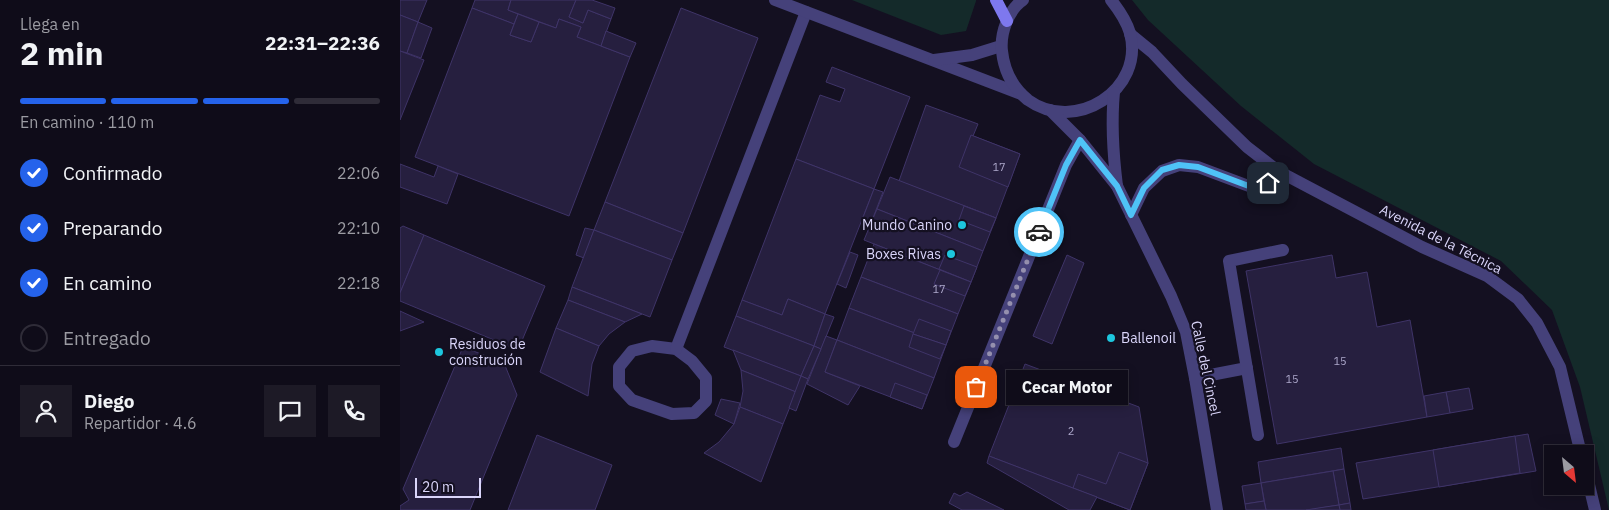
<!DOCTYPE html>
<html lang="es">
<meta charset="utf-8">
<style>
:root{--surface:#0f0c19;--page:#1d1a26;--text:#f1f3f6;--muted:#9b9ba2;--line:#2f2c38;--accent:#2563eb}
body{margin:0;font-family:"IBM Plex Sans",sans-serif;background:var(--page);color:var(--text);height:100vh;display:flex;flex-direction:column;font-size:19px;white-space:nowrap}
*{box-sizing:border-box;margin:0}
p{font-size:16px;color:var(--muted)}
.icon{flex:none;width:28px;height:28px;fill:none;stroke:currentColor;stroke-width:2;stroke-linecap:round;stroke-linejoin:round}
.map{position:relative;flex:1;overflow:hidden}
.sheet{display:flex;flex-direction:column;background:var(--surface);width:400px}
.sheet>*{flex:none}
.needle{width:32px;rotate:152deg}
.fabs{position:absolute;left:1144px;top:445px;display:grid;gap:10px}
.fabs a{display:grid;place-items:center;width:50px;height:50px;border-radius:0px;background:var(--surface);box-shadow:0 2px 12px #0003,0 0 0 1px var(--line);font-size:25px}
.scale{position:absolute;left:15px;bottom:12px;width:66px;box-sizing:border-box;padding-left:5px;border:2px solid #dad5fa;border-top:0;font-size:14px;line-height:18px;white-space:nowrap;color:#dad5fa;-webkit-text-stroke:4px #141021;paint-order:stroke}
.pin{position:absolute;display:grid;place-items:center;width:42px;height:42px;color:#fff;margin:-21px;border-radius:10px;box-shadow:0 2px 8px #0006}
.courier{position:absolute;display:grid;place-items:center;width:50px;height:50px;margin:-25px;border:4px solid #4fc3f7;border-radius:50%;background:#fff;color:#222;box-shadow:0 1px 6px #0007}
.bubble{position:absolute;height:35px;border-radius:0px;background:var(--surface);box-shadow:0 2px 12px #0003,0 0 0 1px var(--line);font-size:16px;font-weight:700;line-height:35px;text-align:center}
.summary em{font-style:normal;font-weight:700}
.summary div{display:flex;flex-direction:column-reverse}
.summary{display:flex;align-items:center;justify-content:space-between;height:85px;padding:0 20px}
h1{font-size:32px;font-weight:700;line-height:38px}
.bar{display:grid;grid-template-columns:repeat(4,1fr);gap:8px 5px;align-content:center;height:60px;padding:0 20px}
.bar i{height:6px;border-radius:4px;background:var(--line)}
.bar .on{background:var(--accent)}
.bar p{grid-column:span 4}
.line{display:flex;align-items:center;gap:12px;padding:0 20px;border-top:1px solid var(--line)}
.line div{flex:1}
.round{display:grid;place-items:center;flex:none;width:52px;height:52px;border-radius:0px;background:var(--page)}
ol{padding:0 20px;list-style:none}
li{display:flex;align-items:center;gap:15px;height:55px}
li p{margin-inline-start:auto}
li .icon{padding:5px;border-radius:50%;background:var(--accent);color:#fff;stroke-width:4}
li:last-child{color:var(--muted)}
li i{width:28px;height:28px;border:2px solid var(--line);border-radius:50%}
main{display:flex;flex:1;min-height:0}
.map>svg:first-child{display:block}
.green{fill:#142a2a}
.building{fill:#261f3f;stroke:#3f3468}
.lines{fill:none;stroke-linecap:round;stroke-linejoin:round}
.service{stroke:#45417a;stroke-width:12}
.minor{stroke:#45417a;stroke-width:12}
.tertiary{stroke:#45417a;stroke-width:12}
.secondary{stroke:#7e78ee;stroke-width:12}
.done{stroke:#9590ae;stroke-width:5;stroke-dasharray:0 9}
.route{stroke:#4fc3f7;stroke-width:6}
.poi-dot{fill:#1dc6de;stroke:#141021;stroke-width:2}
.labels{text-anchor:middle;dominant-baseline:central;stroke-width:4.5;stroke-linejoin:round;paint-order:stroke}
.number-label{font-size:11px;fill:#ada8cb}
.poi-label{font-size:14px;fill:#dad5fa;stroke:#141021;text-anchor:end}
.street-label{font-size:14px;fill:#dad5fa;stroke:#141021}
</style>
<main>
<section class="sheet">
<div class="summary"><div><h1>2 min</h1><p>Llega en</p></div><em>22:31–22:36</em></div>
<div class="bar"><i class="on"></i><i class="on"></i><i class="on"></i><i></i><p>En camino · 110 m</p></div>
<ol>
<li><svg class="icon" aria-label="check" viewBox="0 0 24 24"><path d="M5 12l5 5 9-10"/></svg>Confirmado<p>22:06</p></li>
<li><svg class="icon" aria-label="check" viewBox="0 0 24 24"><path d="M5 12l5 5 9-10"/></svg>Preparando<p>22:10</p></li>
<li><svg class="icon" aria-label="check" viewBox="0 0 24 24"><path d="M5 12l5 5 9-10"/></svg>En camino<p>22:18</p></li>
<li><i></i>Entregado</li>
</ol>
<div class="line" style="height:90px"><a class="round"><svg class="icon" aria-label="person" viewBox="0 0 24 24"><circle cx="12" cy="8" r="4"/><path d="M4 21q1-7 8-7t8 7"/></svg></a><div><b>Diego</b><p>Repartidor · 4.6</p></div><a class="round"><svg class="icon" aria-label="chat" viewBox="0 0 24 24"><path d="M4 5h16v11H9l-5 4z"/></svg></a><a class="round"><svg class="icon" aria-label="phone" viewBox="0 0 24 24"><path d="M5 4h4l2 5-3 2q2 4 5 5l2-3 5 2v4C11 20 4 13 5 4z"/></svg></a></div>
</section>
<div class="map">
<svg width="1209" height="510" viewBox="0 0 1209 510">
<rect width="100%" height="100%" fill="#141021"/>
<g class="green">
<path d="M 452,0 L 576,0 L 576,1 L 566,31 L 541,35 Z"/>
<path d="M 732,0 L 1209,0 L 1209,510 L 1180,387 L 1152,310 L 1101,261 L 914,164 L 841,106 L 748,20 Z"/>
</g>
<g class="building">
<path d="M 0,0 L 27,0 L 18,22 L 0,15 Z"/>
<path d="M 75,0 L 111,0 L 108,10 L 118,14 L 114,24 L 72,8 Z"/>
<path d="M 111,0 L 176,0 L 169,17 L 183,23 L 188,10 L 211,19 L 201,46 L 177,37 L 181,27 L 159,19 L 156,28 L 108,10 Z"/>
<path d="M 176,0 L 192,0 L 215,8 L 211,19 L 188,10 L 183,23 L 169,17 Z"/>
<path d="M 72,8 L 114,24 L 110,35 L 131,42 L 139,22 L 156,28 L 159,19 L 181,27 L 177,37 L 230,57 L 169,216 L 15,157 Z"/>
<path d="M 281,8 L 358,38 L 283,233 L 205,202 Z"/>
<path d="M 118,14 L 139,22 L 131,42 L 110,35 Z"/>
<path d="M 0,15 L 18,22 L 7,53 L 0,51 Z"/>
<path d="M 18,22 L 32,28 L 21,58 L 7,53 Z"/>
<path d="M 206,31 L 236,43 L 230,57 L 201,46 Z"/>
<path d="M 0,51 L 24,60 L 0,120 Z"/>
<path d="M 432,67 L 510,97 L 474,189 L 396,159 L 420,95 L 440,102 L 445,89 L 426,82 Z"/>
<path d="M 526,105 L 578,124 L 573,136 L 620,154 L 596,218 L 499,181 Z"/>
<path d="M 571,135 L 620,154 L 608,187 L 559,167 Z"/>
<path d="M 396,159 L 474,189 L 425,314 L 388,299 L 382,315 L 342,300 Z"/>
<path d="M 0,164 L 34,177 L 38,166 L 58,174 L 47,204 L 0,187 Z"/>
<path d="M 490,177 L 596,218 L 583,251 L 477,209 Z"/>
<path d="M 474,189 L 483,192 L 471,223 L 462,220 Z"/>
<path d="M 205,202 L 283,233 L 272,260 L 194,230 Z"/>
<path d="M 564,206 L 596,218 L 590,232 L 559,220 Z"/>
<path d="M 477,209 L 583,251 L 571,282 L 464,240 Z"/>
<path d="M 3,226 L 24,235 L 0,293 L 0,228 Z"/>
<path d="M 185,228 L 194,230 L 184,258 L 176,255 Z"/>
<path d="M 194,230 L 272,260 L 250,317 L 172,287 Z"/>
<path d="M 24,235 L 145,286 L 118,350 L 0,301 L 0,293 Z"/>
<path d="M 474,244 L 571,282 L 558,314 L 461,277 Z"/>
<path d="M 450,252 L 458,255 L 446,288 L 437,284 Z"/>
<path d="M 545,255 L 577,267 L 571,282 L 539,269 Z"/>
<path d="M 667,255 L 684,263 L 652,344 L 633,336 Z"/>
<path d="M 932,255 L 936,278 L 967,272 L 977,327 L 1010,320 L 1027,417 L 877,444 L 846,271 Z"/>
<path d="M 540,270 L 571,282 L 565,296 L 534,284 Z"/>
<path d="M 461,277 L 558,314 L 546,345 L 449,308 Z"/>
<path d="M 172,287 L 242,314 L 225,322 L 168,300 Z"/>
<path d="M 388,299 L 425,314 L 414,346 L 336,316 L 342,300 L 382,315 Z"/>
<path d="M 168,300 L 225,322 L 209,334 L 199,346 L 156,328 Z"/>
<path d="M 449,308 L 546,345 L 534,378 L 437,340 Z"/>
<path d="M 0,311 L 24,322 L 0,331 Z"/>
<path d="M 425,314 L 434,317 L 421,349 L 414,346 Z"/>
<path d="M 336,316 L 414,346 L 401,376 L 324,347 Z"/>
<path d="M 519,319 L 551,331 L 546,345 L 513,334 Z"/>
<path d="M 156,328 L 199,346 L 192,364 L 188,396 L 140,372 Z"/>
<path d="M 513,334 L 546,345 L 540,359 L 509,347 Z"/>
<path d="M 426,336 L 437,340 L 425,372 L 460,386 L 448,405 L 407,384 Z"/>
<path d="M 437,340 L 534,378 L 522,409 L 425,372 Z"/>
<path d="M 414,346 L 421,349 L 408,379 L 401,376 Z"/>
<path d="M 63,347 L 104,363 L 117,395 L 70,510 L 0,510 L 0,506 L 9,500 L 3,489 Z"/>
<path d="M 333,350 L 401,376 L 396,392 L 341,370 Z"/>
<path d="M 625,364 L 739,407 L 748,463 L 730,510 L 589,456 Z"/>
<path d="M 341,370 L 396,392 L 383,424 L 340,407 L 343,391 Z"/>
<path d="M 401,376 L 408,379 L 396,411 L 389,408 Z"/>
<path d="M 495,383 L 527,395 L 522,409 L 490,397 Z"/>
<path d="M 1069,388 L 1073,409 L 1050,413 L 1046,392 Z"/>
<path d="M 1046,392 L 1050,413 L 1027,417 L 1024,396 Z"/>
<path d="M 321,399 L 340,403 L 334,424 L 315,415 Z"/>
<path d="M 340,407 L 383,424 L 361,482 L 304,453 L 319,442 L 334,424 Z"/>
<path d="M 1128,434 L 1136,471 L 963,499 L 956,463 Z"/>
<path d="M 137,435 L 212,465 L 195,510 L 108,510 Z"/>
<path d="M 1115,436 L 1120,473 L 1039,487 L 1033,450 Z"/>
<path d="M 941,448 L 944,469 L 861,483 L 858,462 Z"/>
<path d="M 719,452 L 748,463 L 730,510 L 673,488 L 678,474 L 706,484 Z"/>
<path d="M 589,456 L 673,488 L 697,497 L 690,510 L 669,510 L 587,463 Z"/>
<path d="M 944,469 L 950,503 L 939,505 L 933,471 Z"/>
<path d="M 933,471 L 939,505 L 908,510 L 866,510 L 861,483 Z"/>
<path d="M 861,483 L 864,501 L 845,504 L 842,486 Z"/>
<path d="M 567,492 L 604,510 L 562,510 L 549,503 L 554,493 L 560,496 Z"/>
<path d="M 864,501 L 866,510 L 846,510 L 845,504 Z"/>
<path d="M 950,503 L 951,510 L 940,510 L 939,505 Z"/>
<path d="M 939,505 L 940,510 L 906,510 L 925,507 Z"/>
</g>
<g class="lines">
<g class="service">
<path d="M 252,346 L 276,349 L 292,361 L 306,378 L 306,401 L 294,413 L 272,414 L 232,400 L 219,386 L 219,367 L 232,351 Z"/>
<path d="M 276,349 L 406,12"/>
<path d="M 795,378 L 847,368"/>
<path d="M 858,435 L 829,261 L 883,250"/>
<path d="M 554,442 L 666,165 L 680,140"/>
</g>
<g class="minor">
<path d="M 375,0 L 621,94"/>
<path d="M 730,34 L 752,52 L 782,84 L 847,147 L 878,171 L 1022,247 L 1087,276 L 1118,299 L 1137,323 L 1160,367 L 1181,454"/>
<path d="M 534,60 L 572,55 L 601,46"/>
<path d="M 731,215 L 744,188 L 762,171 L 779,165 L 798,167 L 854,188 L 868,183 L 878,171"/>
<path d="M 1185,468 L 1195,510"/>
</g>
<g class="tertiary">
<path d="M 623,0 C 608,10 600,34 602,51 C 604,71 612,87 628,100 C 675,134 745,90 730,33 C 726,20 719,10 711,0"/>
<path d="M 714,92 C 711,124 713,154 717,186"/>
<path d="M 650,110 L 680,140 L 717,186 L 771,296 L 786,332 L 795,378 L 817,510"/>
</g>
<path class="secondary" d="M 596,0 L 607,21"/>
</g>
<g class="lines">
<path class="done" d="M 576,387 L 639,232"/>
<path class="route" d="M 639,232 L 666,165 L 680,140 L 717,186 L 731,215 L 744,188 L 762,170 L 779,165 L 798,167 L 854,188 L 868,183"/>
</g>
<g class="poi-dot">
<circle cx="562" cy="225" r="5"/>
<circle cx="551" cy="254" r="5"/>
<circle cx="711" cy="338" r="5"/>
<circle cx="39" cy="352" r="5"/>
</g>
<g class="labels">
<g class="number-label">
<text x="599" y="167">17</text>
<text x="539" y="289">17</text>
<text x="940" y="361">15</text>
<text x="892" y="379">15</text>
<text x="671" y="431">2</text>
</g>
<g class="poi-label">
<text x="552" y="225">Mundo Canino</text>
<text x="541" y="254">Boxes Rivas</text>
<text x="721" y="338" text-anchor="start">Ballenoil</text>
<text x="49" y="344" text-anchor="start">Residuos de<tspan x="49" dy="16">construción</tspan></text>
</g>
<g class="street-label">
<text transform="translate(1041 239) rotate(27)">Avenida de la Técnica</text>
<text transform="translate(806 368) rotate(78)">Calle del Cincel</text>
</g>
</g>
</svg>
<div class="fabs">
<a><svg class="needle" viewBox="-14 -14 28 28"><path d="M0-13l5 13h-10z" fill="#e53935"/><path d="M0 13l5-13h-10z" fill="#9b9ba2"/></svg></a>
</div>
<div class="scale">20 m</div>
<div class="pin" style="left:576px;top:387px;background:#ea580c"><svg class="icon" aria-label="bag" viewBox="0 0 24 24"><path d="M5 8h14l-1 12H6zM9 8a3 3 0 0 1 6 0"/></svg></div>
<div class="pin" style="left:868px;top:183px;background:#1f2937"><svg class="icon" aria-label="home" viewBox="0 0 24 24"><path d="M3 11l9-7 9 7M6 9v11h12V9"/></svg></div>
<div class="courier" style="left:639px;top:232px"><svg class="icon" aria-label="car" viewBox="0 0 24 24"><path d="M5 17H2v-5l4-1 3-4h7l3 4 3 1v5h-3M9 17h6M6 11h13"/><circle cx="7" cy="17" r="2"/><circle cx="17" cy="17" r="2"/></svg></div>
<div class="bubble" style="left:606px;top:370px;width:122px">Cecar Motor</div>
</div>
</main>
